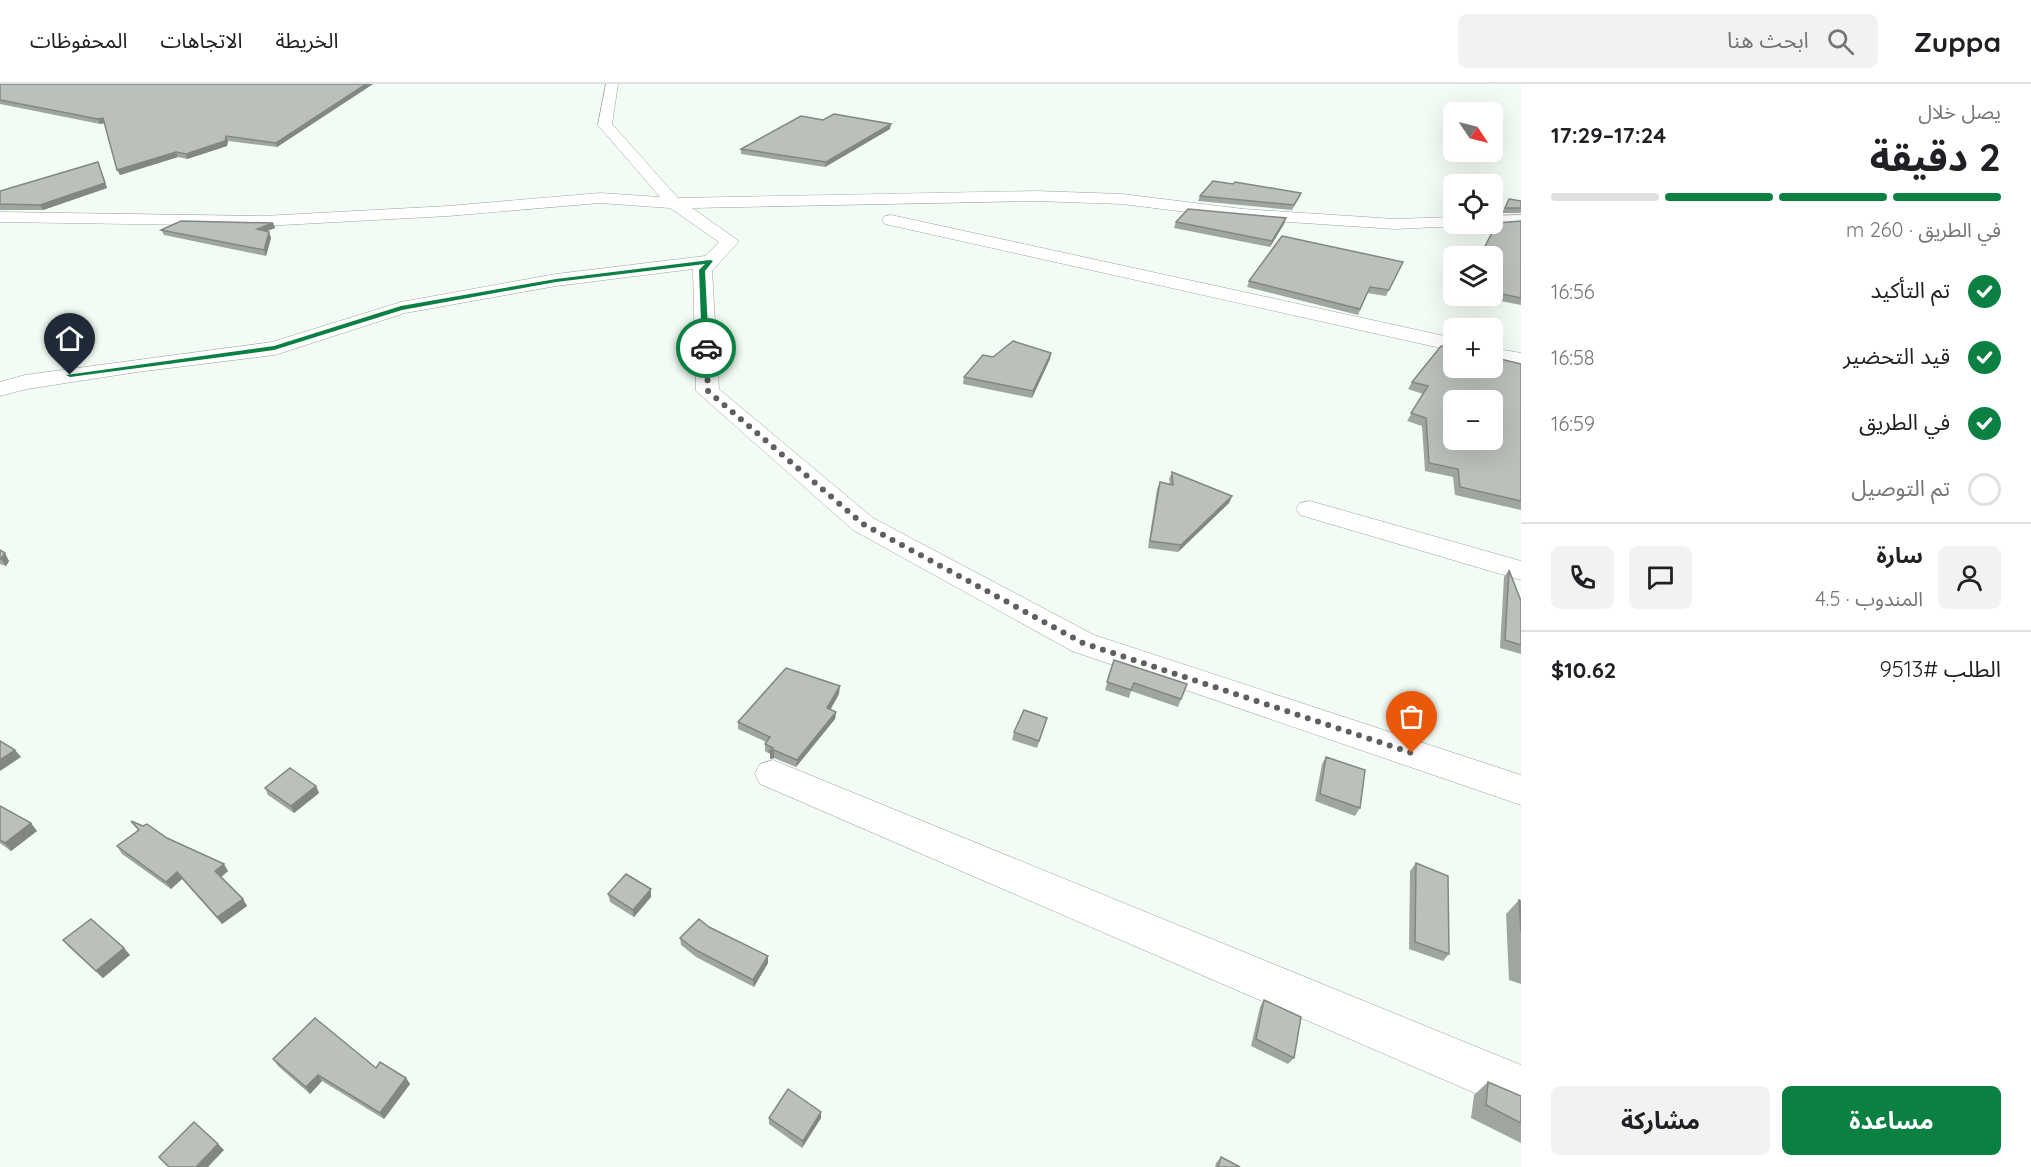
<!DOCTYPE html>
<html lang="ar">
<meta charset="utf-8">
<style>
:root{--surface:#fff;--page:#f2f2f2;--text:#202124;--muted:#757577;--line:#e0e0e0;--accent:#0b8043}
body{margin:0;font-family:Quicksand,"Noto Sans Arabic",sans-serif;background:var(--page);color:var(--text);direction:rtl;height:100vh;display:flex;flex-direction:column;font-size:22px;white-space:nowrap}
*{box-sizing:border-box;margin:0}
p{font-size:20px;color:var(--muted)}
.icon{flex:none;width:33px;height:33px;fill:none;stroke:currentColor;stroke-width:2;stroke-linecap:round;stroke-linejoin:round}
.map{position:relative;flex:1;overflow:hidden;direction:ltr}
.sheet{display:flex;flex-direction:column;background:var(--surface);width:510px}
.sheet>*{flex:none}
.needle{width:39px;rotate:125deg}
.controls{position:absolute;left:1443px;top:18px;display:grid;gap:12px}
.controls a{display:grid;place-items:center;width:60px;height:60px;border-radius:9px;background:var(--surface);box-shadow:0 6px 24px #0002;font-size:30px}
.pin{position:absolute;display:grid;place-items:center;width:51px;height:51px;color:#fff;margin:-62px -26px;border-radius:50% 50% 50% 0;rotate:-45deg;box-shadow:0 0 6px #0007}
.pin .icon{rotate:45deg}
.courier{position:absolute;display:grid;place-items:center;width:60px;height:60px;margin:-30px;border:4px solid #0b8043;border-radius:50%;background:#fff;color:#222;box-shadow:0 2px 8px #0007}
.headline em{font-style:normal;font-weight:700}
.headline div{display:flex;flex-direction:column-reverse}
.headline{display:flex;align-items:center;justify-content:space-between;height:102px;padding:0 30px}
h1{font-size:39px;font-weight:700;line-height:45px}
.bar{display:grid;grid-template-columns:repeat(4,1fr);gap:9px 6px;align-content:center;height:72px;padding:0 30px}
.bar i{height:8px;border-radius:4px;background:var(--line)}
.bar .current{background:var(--accent)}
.bar p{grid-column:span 4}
.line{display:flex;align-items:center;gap:15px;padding:0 30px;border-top:2px solid var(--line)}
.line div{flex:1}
.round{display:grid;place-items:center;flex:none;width:63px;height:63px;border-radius:9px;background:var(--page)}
ol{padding:0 30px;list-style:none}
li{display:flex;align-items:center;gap:18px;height:66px}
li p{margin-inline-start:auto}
li .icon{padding:6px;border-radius:50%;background:var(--accent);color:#fff;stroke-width:4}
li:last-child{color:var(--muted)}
li i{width:33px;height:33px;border:3px solid var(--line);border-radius:50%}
.cta{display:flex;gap:12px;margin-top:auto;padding:12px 30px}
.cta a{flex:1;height:69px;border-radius:9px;background:var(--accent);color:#fff;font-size:24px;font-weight:700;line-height:69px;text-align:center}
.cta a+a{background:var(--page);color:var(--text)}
header{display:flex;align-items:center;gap:36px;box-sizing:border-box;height:84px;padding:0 30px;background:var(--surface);border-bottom:2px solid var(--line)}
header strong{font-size:28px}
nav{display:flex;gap:33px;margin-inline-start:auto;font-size:21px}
.search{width:420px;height:54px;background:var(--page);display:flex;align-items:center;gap:15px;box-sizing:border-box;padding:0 21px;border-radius:9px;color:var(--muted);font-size:22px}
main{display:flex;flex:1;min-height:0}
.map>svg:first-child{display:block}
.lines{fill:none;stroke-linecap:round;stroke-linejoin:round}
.minor-casing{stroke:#9aa39b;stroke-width:1}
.minor{fill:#fff;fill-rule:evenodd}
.wall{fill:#9fa6a0}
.shaded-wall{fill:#828782}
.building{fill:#b9c1ba;stroke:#828782;stroke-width:1.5;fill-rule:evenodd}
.route{fill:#0b8043}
.done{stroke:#5c615d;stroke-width:6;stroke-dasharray:0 10.8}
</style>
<header>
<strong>Zuppa</strong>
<div class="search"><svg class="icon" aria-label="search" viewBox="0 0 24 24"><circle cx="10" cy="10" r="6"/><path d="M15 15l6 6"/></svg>ابحث هنا</div>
<nav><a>الخريطة</a><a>الاتجاهات</a><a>المحفوظات</a></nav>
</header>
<main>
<section class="sheet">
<div class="headline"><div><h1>2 دقيقة</h1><p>يصل خلال</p></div><em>17:24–17:29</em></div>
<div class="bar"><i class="current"></i><i class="current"></i><i class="current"></i><i></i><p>في الطريق · 260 m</p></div>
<ol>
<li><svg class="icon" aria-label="check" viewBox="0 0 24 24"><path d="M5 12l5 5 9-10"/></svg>تم التأكيد<p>16:56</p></li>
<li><svg class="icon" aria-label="check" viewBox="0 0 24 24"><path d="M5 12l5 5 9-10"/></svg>قيد التحضير<p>16:58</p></li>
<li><svg class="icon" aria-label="check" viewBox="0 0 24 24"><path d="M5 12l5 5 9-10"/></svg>في الطريق<p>16:59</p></li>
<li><i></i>تم التوصيل</li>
</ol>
<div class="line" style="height:108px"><a class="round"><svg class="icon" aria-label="person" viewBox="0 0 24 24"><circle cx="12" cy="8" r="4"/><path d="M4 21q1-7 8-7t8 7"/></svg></a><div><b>سارة</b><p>المندوب · 4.5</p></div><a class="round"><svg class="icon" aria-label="chat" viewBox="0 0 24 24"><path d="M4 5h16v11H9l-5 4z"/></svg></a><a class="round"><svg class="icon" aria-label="phone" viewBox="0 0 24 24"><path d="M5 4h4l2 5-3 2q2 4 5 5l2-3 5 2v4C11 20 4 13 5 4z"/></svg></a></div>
<div class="line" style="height:78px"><div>الطلب #9513</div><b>$10.62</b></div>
<div class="cta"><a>مساعدة</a><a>مشاركة</a></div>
</section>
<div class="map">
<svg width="1521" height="1083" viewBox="0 0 1521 1083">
<rect width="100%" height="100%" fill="#f2fcf4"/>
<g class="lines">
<defs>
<g id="minor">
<path d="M 606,0 L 618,0 L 612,40 L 678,114 L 1036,107 L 1122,110 L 1243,125 L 1395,135 L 1454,133 L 1454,140 L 1462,140 L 1460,142 L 1395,145 L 1243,135 L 1122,120 L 1036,117 L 692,124 L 739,157 L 712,187 L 719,305 L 873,434 L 1094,551 L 1521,691 L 1521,721 L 1072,567 L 853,446 L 696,307 L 693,185 L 556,202 L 405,229 L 275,271 L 137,288 L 27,305 L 0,312 L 0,298 L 25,291 L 272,258 L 401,218 L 556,190 L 705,172 L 719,158 L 670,124 L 600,119 L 448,132 L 263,142 L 0,138 L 0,128 L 263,132 L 448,122 L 600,109 L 660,113 L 598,41 Z"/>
<path d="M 891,131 L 1454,254 L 1454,267 L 885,140 L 882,136 L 885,132 Z"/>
<path d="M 1521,131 L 1521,141 L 1492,142 L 1485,140 L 1492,140 L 1492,132 Z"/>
<path d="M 1492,264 L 1521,269 L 1521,283 L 1492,277 Z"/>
<path d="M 1310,417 L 1521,477 L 1521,496 L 1300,431 L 1296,425 L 1300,419 Z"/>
<path d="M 773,676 L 1521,981 L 1521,1029 L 760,700 L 755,690 L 760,680 Z"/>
</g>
</defs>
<use href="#minor" class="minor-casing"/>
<use href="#minor" class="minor"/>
</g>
<g class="wall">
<path d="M 0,0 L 373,0 L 277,63 L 228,57 L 227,62 L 187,75 L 178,73 L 120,91 L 105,39 L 100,40 L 0,20 Z"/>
<path d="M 890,45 L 825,83 L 741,70 L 741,65 Z"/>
<path d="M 100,83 L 107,104 L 43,126 L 0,126 L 0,107 Z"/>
<path d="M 1301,109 L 1299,114 L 1292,126 L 1198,117 L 1200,112 Z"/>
<path d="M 1509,115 L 1521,117 L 1521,129 L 1502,129 Z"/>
<path d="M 1286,134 L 1284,140 L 1270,163 L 1174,144 L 1176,138 Z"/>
<path d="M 1521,137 L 1521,221 L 1475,212 L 1492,212 L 1492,172 Z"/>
<path d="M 273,139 L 275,144 L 266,147 L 269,148 L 271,154 L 266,172 L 164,151 L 161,146 Z"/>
<path d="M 1403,178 L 1386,212 L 1367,209 L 1358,231 L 1247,203 L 1249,197 Z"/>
<path d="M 993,273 L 1050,275 L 1032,314 L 963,300 L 964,293 Z"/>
<path d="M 1521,280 L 1521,426 L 1455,411 L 1453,393 L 1425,387 L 1422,342 L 1407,337 L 1423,310 L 1408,305 L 1412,298 Z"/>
<path d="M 1172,388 L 1232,412 L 1229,419 L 1178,468 L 1148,464 L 1157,405 L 1160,398 L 1170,400 L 1169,395 Z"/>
<path d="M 0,466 L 9,477 L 6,482 L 0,480 Z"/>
<path d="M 1509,486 L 1521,517 L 1521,570 L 1500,564 L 1504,493 Z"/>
<path d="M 1114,576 L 1187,600 L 1178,623 L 1131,607 L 1129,614 L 1105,606 Z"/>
<path d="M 839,610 L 830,625 L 836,628 L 835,635 L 796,683 L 774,674 L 770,675 L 770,670 L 765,667 L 765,660 L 766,658 L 738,645 L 738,638 Z"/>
<path d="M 1045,641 L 1037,664 L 1012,656 L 1014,648 Z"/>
<path d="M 1326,673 L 1360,724 L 1355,732 L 1315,717 L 1322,680 Z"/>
<path d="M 316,702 L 319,709 L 294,729 L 268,711 L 265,704 Z"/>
<path d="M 0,722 L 37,747 L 11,767 L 0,759 Z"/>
<path d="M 131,737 L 167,754 L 228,787 L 221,793 L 243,815 L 247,822 L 222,840 L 182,795 L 171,805 L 122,770 L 117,762 L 138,746 Z"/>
<path d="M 1416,779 L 1449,870 L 1443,877 L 1409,865 L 1410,787 Z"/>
<path d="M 651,805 L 651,813 L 634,833 L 610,818 L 608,810 Z"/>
<path d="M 1519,816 L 1521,817 L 1521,900 L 1509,896 L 1506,830 Z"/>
<path d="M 680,854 L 768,872 L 768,879 L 754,903 L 696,873 L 681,861 Z"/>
<path d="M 63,856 L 130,871 L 103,894 L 69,863 Z"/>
<path d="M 1264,916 L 1294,974 L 1288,980 L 1251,962 L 1260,923 Z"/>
<path d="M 273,975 L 376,984 L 406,994 L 410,1000 L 384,1035 L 322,997 L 310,1010 L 278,982 Z"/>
<path d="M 1488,998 L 1521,1012 L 1521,1059 L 1471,1034 L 1474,1011 Z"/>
<path d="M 821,1028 L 821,1034 L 802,1064 L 769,1040 L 769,1034 Z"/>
<path d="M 1221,1073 L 1240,1083 L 1215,1083 L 1216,1079 Z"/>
</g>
<g class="shaded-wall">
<path d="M 366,0 L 373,0 L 277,63 L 276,59 Z"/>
<path d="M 103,34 L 105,39 L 100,40 L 98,35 Z"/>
<path d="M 891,40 L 890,45 L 825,83 L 826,78 Z"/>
<path d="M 226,52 L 228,57 L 227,62 L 187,75 L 186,70 Z"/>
<path d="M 176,68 L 178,73 L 120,91 L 117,86 Z"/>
<path d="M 98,78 L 107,104 L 43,126 L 40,121 Z"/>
<path d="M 1286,134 L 1284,140 L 1270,163 L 1272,157 Z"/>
<path d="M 273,139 L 275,144 L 259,150 L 257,145 Z"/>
<path d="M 269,148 L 271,154 L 266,172 L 264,166 Z"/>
<path d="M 1051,269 L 1050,275 L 1032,314 L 1033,307 Z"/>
<path d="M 1232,412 L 1229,419 L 1178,468 L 1181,461 Z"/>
<path d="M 5,469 L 9,477 L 6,482 L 1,475 Z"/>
<path d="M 840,602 L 839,610 L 827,632 L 827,624 Z"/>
<path d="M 836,628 L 835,635 L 796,683 L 797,676 Z"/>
<path d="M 15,666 L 21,673 L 0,687 L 0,676 Z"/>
<path d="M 774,666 L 774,674 L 770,675 L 770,667 Z"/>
<path d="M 316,702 L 319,709 L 294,729 L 291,722 Z"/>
<path d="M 31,739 L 37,747 L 11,767 L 5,759 Z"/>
<path d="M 224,780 L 228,787 L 220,794 L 215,787 Z"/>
<path d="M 177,788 L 182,795 L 171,805 L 166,798 Z"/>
<path d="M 651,805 L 651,813 L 634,833 L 633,826 Z"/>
<path d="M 243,815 L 247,822 L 222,840 L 217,833 Z"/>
<path d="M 124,864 L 130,871 L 103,894 L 96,887 Z"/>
<path d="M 768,872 L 768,879 L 754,903 L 753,896 Z"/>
<path d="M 318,991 L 322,997 L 310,1010 L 306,1003 Z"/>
<path d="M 406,994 L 410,1000 L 384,1035 L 380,1029 Z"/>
<path d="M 821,1028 L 821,1034 L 802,1064 L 803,1057 Z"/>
<path d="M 218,1060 L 224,1066 L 208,1083 L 196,1083 Z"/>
</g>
<g class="building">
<path d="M 0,0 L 366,0 L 276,59 L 226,52 L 225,57 L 186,70 L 176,68 L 117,86 L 103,34 L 98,35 L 0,16 Z"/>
<path d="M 834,30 L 891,40 L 826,78 L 741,65 L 801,32 L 823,36 Z"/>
<path d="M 98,78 L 105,99 L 40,121 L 0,120 L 0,107 Z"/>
<path d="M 1213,97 L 1233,100 L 1235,98 L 1301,109 L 1294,121 L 1200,112 Z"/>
<path d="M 1509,115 L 1521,117 L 1521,124 L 1505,124 Z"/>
<path d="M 1188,125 L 1286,134 L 1272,157 L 1176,138 Z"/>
<path d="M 181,137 L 273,139 L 257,145 L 269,148 L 264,166 L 161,146 Z"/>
<path d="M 1521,137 L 1521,214 L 1492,208 L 1492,172 L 1480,172 L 1497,139 Z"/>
<path d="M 1282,152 L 1403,178 L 1389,206 L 1370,203 L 1360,225 L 1249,197 Z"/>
<path d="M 1013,257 L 1051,269 L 1033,307 L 964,293 L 983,271 L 993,273 Z"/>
<path d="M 1441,262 L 1454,265 L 1454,284 L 1492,284 L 1492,273 L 1521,280 L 1521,417 L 1460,403 L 1458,385 L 1429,379 L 1426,334 L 1411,329 L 1428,302 L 1412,298 ZM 1454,316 L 1492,316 L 1492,356 L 1454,356 Z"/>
<path d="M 1172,388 L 1232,412 L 1181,461 L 1150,457 L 1160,398 L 1173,401 Z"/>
<path d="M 0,466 L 5,469 L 1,475 L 0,475 Z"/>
<path d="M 1509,486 L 1521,517 L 1521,561 L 1505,556 Z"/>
<path d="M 1114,576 L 1187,600 L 1181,615 L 1134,599 L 1131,606 L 1107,598 Z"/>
<path d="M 786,584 L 840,602 L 827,624 L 836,628 L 797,676 L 774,666 L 770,667 L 773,664 L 765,660 L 770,653 L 738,638 Z"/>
<path d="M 1024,626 L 1047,634 L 1039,657 L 1014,648 Z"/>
<path d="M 0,657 L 15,666 L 0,676 Z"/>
<path d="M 1326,673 L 1365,686 L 1360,724 L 1320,710 Z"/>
<path d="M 290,684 L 316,702 L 291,722 L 265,704 Z"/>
<path d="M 0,722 L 31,739 L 5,759 L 0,756 Z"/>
<path d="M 131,737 L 143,742 L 147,740 L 167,754 L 224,780 L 215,787 L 243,815 L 217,833 L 177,788 L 166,798 L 117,762 L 139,746 Z"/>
<path d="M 1416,779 L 1448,792 L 1449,870 L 1415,858 Z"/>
<path d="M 626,790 L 651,805 L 633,826 L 608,810 Z"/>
<path d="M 1519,816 L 1521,817 L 1521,848 Z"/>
<path d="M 91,835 L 124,864 L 96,887 L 63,856 Z"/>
<path d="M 699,835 L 709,843 L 768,872 L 753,896 L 696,866 L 680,854 Z"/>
<path d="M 1264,916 L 1301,933 L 1294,974 L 1256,955 Z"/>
<path d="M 315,934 L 376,984 L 380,978 L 406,994 L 380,1029 L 318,991 L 306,1003 L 273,975 Z"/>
<path d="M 1488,998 L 1521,1012 L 1521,1039 L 1486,1021 Z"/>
<path d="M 788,1005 L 821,1028 L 803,1057 L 769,1034 Z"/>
<path d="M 194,1038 L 218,1060 L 196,1083 L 169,1083 L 159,1073 Z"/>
<path d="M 1221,1073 L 1240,1083 L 1218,1083 Z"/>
</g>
<path class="route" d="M 710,176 L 713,177 L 705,187 L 709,264 L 706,266 L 702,264 L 699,186 L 705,180 L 556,198 L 402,226 L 274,266 L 70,293 L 66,291 L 274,262 L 401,222 L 556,195 Z"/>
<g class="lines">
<path class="done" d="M 706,264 L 708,307 L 863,440 L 1083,559 L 1412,669"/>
</g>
</svg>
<div class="controls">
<a><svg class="needle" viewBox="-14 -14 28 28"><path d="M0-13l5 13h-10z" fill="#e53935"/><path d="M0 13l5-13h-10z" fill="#757577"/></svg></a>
<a><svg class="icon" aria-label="locate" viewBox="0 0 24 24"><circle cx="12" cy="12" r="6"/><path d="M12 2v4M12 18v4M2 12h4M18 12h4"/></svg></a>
<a><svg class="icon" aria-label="layers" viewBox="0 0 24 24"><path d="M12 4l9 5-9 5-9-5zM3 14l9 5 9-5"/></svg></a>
<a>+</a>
<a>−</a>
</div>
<div class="pin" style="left:1412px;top:669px;background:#ea580c"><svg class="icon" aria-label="bag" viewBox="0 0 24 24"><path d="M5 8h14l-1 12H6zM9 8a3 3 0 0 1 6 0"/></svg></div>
<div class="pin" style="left:70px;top:291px;background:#1f2937"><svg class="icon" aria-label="home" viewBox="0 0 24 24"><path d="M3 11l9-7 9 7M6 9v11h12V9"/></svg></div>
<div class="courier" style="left:706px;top:264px"><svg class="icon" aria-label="car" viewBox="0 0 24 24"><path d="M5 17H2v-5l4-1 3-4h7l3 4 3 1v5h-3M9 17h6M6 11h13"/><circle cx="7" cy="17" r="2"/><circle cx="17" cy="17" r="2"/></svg></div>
</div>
</main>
